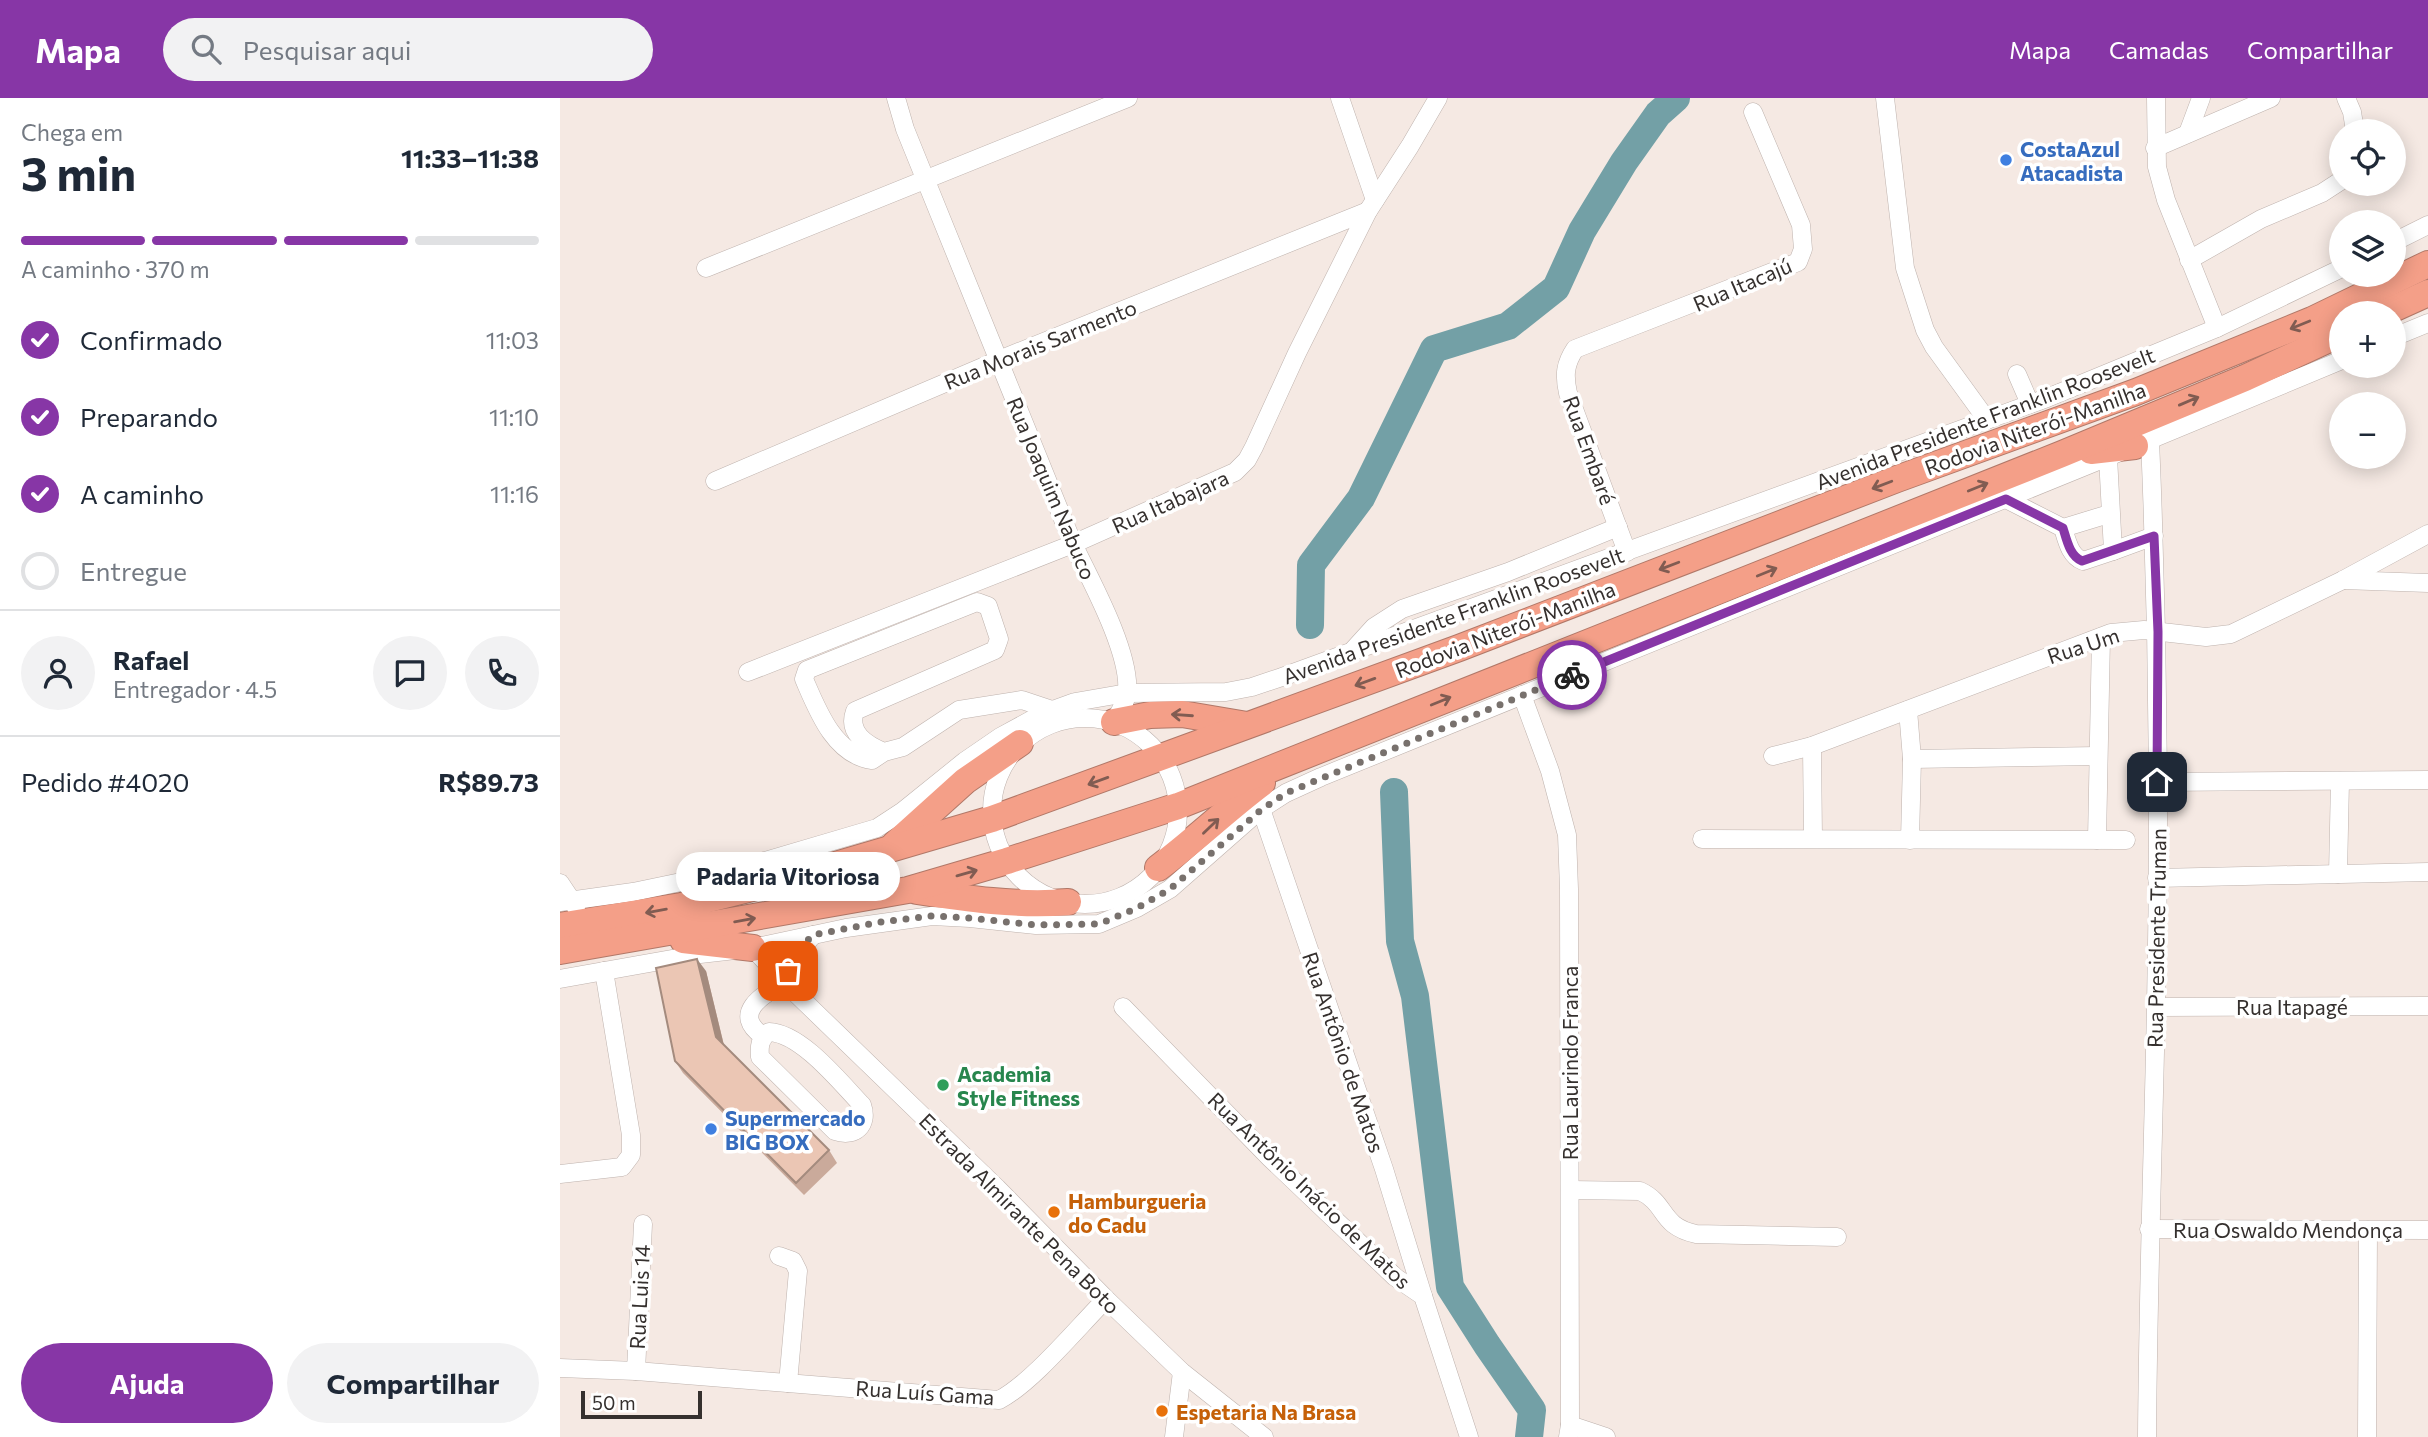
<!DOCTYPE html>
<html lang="pt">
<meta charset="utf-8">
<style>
:root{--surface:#fff;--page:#f2f2f3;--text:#1f2937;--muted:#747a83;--line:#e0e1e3;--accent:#8736a6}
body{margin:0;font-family:Commissioner,sans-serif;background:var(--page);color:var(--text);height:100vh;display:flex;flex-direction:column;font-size:26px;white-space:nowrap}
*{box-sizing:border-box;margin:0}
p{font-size:23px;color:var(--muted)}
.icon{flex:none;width:38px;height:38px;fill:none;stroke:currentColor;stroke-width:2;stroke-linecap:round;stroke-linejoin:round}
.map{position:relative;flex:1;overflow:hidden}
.details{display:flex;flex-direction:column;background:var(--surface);width:560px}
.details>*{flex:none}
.fabs{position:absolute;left:1769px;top:21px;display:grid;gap:14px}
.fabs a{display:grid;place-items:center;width:77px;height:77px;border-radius:50%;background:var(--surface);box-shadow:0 4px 18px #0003;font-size:35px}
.scale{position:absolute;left:21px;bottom:18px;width:121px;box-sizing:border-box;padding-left:7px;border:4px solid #35302e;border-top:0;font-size:19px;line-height:24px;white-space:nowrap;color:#35302e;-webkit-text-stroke:5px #fff;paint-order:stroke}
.pin{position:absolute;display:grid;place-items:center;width:60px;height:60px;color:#fff;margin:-30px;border-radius:14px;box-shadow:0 4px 10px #0006}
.courier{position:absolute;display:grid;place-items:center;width:70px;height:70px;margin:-35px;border:5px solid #8736a6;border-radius:50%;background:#fff;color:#222;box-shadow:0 2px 9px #0007}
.bubble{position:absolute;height:49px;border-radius:24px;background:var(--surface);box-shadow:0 4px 18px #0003;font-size:23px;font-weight:700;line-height:49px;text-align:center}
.summary em{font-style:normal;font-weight:700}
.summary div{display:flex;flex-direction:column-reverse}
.summary{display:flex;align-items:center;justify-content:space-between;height:119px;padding:0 21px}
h1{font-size:46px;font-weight:700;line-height:52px}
.bar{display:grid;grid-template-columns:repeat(4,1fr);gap:10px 7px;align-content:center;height:84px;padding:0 21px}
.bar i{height:9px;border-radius:5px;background:var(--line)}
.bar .active{background:var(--accent)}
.bar p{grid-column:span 4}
.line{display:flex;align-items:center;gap:18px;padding:0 21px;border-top:2px solid var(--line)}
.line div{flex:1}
.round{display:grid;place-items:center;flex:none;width:74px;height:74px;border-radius:37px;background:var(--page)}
ol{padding:0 21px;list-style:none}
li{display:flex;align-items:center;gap:21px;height:77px}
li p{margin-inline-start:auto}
li .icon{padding:7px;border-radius:50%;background:var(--accent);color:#fff;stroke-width:4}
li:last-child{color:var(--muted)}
li i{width:38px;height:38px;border:4px solid var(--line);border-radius:50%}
.cta{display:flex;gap:14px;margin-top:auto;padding:14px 21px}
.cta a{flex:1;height:80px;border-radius:42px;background:var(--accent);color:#fff;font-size:28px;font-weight:700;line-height:80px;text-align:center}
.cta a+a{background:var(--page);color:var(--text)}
header{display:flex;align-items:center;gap:42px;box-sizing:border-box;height:98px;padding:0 35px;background:var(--accent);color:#fff}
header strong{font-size:33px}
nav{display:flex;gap:38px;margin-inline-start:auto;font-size:24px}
.search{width:490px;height:63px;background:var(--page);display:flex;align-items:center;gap:18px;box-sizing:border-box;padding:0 24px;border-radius:38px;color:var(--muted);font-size:26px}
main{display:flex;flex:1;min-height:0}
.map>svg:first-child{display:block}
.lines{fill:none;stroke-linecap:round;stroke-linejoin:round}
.river{stroke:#73a0a6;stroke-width:28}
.minor-casing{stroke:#beb2ad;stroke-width:19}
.highway-casing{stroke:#b17868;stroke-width:28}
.minor{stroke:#fff;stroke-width:18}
.highway{stroke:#f49f88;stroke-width:26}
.wall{fill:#caaa9b}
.shaded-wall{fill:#a48b7e}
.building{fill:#ebc6b4;stroke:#a48b7e;stroke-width:2}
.oneway{stroke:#815c52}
.done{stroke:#78716d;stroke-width:7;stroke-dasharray:0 12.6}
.route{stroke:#8736a6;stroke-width:9}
.shop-dot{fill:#3f7fe0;stroke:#fff;stroke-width:2.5}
.leisure-dot{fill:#2e9e5b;stroke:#fff;stroke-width:2.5}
.food-dot{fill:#e8710a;stroke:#fff;stroke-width:2.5}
.labels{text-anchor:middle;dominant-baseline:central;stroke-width:7;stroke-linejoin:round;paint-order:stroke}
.shop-label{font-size:21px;font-weight:bold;fill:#366cbe;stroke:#fff;text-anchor:start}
.street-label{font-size:21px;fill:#35302e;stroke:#fff}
.leisure-label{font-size:21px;font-weight:bold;fill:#27864d;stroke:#fff;text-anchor:start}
.food-label{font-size:21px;font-weight:bold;fill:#c56008;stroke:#fff;text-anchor:start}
</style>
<header>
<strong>Mapa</strong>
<div class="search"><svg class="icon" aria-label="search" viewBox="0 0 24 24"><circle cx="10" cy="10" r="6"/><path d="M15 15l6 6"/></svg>Pesquisar aqui</div>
<nav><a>Mapa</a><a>Camadas</a><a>Compartilhar</a></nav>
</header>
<main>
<section class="details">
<div class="summary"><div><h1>3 min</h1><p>Chega em</p></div><em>11:33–11:38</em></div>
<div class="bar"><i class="active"></i><i class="active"></i><i class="active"></i><i></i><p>A caminho · 370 m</p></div>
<ol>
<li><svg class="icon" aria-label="check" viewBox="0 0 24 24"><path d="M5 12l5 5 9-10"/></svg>Confirmado<p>11:03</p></li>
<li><svg class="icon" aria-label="check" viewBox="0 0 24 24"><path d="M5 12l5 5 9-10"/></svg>Preparando<p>11:10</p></li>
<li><svg class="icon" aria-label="check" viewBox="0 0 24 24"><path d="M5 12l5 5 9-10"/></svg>A caminho<p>11:16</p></li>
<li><i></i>Entregue</li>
</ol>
<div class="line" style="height:126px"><a class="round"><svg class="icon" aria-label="person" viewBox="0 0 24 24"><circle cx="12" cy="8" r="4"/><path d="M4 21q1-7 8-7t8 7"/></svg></a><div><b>Rafael</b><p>Entregador · 4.5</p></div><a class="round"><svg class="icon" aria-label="chat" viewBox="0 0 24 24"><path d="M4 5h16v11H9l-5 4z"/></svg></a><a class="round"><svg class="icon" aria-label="phone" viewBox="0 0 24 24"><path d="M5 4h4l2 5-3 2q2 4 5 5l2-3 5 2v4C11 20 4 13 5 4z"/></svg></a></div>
<div class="line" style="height:91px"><div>Pedido #4020</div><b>R$89.73</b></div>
<div class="cta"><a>Ajuda</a><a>Compartilhar</a></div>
</section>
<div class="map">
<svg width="1868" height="1339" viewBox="0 0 1868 1339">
<rect width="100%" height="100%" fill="#f5e9e3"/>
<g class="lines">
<g class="river">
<path d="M 750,527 L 751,467 L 801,400 L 874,251 L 948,228 L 996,190 L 1022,133 L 1064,64 L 1098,16 L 1116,0"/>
<path d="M 834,694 L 840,843 L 855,898 L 890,1189 L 927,1247 L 972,1312 L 969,1339"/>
</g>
<defs>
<g id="minor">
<path d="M 336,0 L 345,31 L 513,446 C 530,481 571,555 567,594 C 566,605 559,615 554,624"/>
<path d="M 780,0 L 815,102"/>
<path d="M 1325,0 L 1345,170 L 1365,232 L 1374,249 L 1427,322"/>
<path d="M 1596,0 L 1597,69 L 1606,102 L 1657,230"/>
<path d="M 1786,0 L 1792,14 L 1795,33"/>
<path d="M 1628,35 L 1641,0"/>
<path d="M 1595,50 L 1711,0"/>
<path d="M 1834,144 L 1868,127"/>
<path d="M 1629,162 L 1701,121 L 1762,95 L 1782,82"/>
<path d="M 146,170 L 568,0"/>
<path d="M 1834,239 L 1868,225"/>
<path d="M 1457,276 L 1470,306"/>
<path d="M 155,383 L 439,262 L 808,113"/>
<path d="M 1446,401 L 1503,430 C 1507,443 1510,458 1523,463 L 1553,453 L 1548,359"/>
<path d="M 1503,430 L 1549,416"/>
<path d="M 1553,453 L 1594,438"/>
<path d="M 1067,454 L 1008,295 C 1004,277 1005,266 1015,251 L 1238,164 L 1243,151 L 1241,127 L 1193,14"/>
<path d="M 1783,482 L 1868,485"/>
<path d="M 794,551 L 814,529 L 842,511 L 948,474 L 1058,429"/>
<path d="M 188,574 L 513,446 L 675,374 L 687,362 L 694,349 L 737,255 L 808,113 L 850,48 L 878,0"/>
<path d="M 962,597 L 990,673 L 1007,737 L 1009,791 L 1010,1327 L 1008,1339"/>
<path d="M 1348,612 L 1352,661 L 1350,742"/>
<circle cx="525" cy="713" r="93"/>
<path d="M 1252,648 L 1253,740"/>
<path d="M 324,654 C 307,647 287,635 295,613 L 435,552 L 439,541 L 428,508 L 417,504 L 247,572 L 244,581 C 257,611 274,657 312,662 L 324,654 L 343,649 L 399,612 L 462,602 L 492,612"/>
<path d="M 1213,658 L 1252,648 L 1551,535 L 1584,532 L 1646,539 L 1671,536 L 1783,482 L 1868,436"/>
<path d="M 1352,661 L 1538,658"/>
<path d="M 1597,684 L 1868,682"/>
<path d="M 701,711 L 824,1071 L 863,1198"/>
<path d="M 1142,741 L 1566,742"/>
<path d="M 1537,742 L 1541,539"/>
<path d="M 1778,776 L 1780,683"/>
<path d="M 1597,780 L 1868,774"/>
<path d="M 0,785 L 16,809"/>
<path d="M 0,804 L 73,794 L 164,775 L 317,730 L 343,713 L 405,663 L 440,639 L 482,616 L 515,604 L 567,595 L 666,594 L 692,589 L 722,579 L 1487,300 L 1657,230 L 1782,170"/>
<path d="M 193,850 L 224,884 L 437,1090 L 546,1201 L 622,1274 L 704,1339"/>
<path d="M 0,881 L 140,856 L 193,850 L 286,830 L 372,818 L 410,820 L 476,827 L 539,826 L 577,810 L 610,791 L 701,711 L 726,695 L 761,679 L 1575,348 L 1782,262"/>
<path d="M 224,884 L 234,860 L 253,837"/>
<path d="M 563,909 L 710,1060 L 835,1179 L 863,1198 L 909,1339"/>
<path d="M 1596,909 L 1868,908"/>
<path d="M 209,934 C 241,935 280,984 302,1007 C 309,1027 295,1040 275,1033 L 200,959 C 199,948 200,940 209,934 Z"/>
<path d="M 203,938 C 171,916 202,897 224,884"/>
<path d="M 0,1076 L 62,1069 L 71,1057 L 71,1037 L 44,873"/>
<path d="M 1010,1092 L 1080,1093 C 1108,1106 1099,1128 1136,1136 L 1277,1139"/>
<path d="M 1589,1131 L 1868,1132"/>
<path d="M 219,1158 L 233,1163 L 238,1173 L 228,1285"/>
<path d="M 0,1270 L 76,1273 L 439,1302 C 472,1285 518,1229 546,1201"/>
<path d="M 76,1273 L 83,1126"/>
<path d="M 1010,1327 L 1046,1339"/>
<path d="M 614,1339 L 622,1274"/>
<path d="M 1587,1339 C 1588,1196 1593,1053 1596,909 C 1600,720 1598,531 1590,342"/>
<path d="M 1807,1339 L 1808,1132"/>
</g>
<g id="highway">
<path d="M 1824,215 L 1868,195"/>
<path d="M 1531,353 L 1575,348"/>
<path d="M 554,624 L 590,617 L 622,616 L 687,627"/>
<path d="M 334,747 L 405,683 L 460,645"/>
<path d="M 598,770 C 634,743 666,712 702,685"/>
<path d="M 357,793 C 407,801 457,808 508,804"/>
<path d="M 0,828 L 121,808 L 228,781 L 432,721 L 899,550 L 1337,381 L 1576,294 L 1752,222 L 1868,166"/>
<path d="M 123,842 L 193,850"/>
<path d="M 0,853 L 348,792 L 447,763 L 618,708 L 1502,356 L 1685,280 L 1782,235"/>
</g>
</defs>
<use href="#minor" class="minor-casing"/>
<use href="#highway" class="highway-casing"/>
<use href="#minor" class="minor"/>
<use href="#highway" class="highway"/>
</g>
<path class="wall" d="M 146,873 L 164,947 L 269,1052 L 277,1065 L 244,1097 L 123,975 L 115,963 Z"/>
<path class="shaded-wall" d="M 137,861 L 146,873 L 165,952 L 156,939 Z"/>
<path class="building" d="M 137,861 L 156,939 L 269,1052 L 236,1085 L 115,963 L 96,870 Z"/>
<defs><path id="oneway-shaft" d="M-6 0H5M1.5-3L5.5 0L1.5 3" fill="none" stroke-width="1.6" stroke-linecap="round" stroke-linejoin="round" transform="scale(1.75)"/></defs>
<g class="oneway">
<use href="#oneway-shaft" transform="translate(1740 227) rotate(158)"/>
<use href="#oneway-shaft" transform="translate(1629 303) rotate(-23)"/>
<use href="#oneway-shaft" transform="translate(1322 387) rotate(159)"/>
<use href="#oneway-shaft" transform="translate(1418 389) rotate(-22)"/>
<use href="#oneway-shaft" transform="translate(1109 468) rotate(159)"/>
<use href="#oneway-shaft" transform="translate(1207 474) rotate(-22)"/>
<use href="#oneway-shaft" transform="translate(805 584) rotate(160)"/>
<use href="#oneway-shaft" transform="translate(881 603) rotate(-22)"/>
<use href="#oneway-shaft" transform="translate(622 617) rotate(-176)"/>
<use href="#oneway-shaft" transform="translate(538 683) rotate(160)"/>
<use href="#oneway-shaft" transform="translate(651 728) rotate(-44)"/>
<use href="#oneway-shaft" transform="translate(407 775) rotate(-16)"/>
<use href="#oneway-shaft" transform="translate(96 813) rotate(170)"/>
<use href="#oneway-shaft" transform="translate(185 822) rotate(-10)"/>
</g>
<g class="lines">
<path class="done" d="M 228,873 L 242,848 L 253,837 L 321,824 L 372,818 L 410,820 L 475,827 L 539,826 L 577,810 L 610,791 L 701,712 L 726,695 L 1012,577"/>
<path class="route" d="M 1012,577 L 1446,401 L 1503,430 C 1507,443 1510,458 1522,463 L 1594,438 L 1598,534 L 1597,684"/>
</g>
<g class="shop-dot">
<circle cx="1446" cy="62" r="7"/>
<circle cx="151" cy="1031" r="7"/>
</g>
<circle class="leisure-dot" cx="383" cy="987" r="7"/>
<g class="food-dot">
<circle cx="494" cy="1114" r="7"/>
<circle cx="602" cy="1313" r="7"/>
</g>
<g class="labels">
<g class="shop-label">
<text x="1460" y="50">CostaAzul<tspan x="1460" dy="24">Atacadista</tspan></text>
<text x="165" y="1019">Supermercado<tspan x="165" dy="24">BIG BOX</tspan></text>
</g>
<g class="street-label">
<text transform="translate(1182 186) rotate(-23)">Rua Itacajú</text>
<text transform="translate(480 246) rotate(-22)">Rua Morais Sarmento</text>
<text transform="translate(1425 320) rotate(-21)">Avenida Presidente Franklin Roosevelt</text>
<text transform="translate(1475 330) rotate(-20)">Rodovia Niterói-Manilha</text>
<text transform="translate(1030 352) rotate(70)">Rua Embaré</text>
<text transform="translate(492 390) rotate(67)">Rua Joaquim Nabuco</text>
<text transform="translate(610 403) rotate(-24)">Rua Itabajara</text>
<text transform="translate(893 517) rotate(-20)">Avenida Presidente Franklin Roosevelt</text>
<text transform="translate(945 531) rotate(-21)">Rodovia Niterói-Manilha</text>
<text transform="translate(1523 547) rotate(-18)">Rua Um</text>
<text transform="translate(1596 840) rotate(-89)">Rua Presidente Truman</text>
<text x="1732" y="908">Rua Itapagé</text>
<text transform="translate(784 954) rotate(71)">Rua Antônio de Matos</text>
<text transform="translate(1009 965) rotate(-90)">Rua Laurindo Franca</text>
<text transform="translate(750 1092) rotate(44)">Rua Antônio Inácio de Matos</text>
<text transform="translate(460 1115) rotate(45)">Estrada Almirante Pena Boto</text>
<text x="1728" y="1131">Rua Oswaldo Mendonça</text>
<text transform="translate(79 1199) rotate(-87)">Rua Luis 14</text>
<text transform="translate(365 1294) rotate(4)">Rua Luís Gama</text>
</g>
<g class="leisure-label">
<text x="397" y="975">Academia<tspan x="397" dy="24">Style Fitness</tspan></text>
</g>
<g class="food-label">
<text x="508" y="1102">Hamburgueria<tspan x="508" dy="24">do Cadu</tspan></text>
<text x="616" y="1313">Espetaria Na Brasa</text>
</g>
</g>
</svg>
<div class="fabs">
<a><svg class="icon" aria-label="locate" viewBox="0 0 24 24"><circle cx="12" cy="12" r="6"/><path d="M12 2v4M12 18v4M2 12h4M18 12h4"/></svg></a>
<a><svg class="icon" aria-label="layers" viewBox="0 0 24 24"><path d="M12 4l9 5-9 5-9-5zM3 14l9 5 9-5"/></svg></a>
<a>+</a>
<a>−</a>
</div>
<div class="scale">50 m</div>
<div class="pin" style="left:228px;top:873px;background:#ea580c"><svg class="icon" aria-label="bag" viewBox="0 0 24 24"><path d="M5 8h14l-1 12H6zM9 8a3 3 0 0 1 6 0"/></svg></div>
<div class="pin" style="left:1597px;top:684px;background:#1f2937"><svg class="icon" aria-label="home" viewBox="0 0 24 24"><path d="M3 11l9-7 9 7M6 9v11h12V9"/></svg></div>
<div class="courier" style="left:1012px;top:577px"><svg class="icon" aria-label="bike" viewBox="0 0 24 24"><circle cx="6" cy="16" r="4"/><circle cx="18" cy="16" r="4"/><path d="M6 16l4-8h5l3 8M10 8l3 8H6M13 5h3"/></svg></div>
<div class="bubble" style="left:116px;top:754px;width:224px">Padaria Vitoriosa</div>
</div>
</main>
